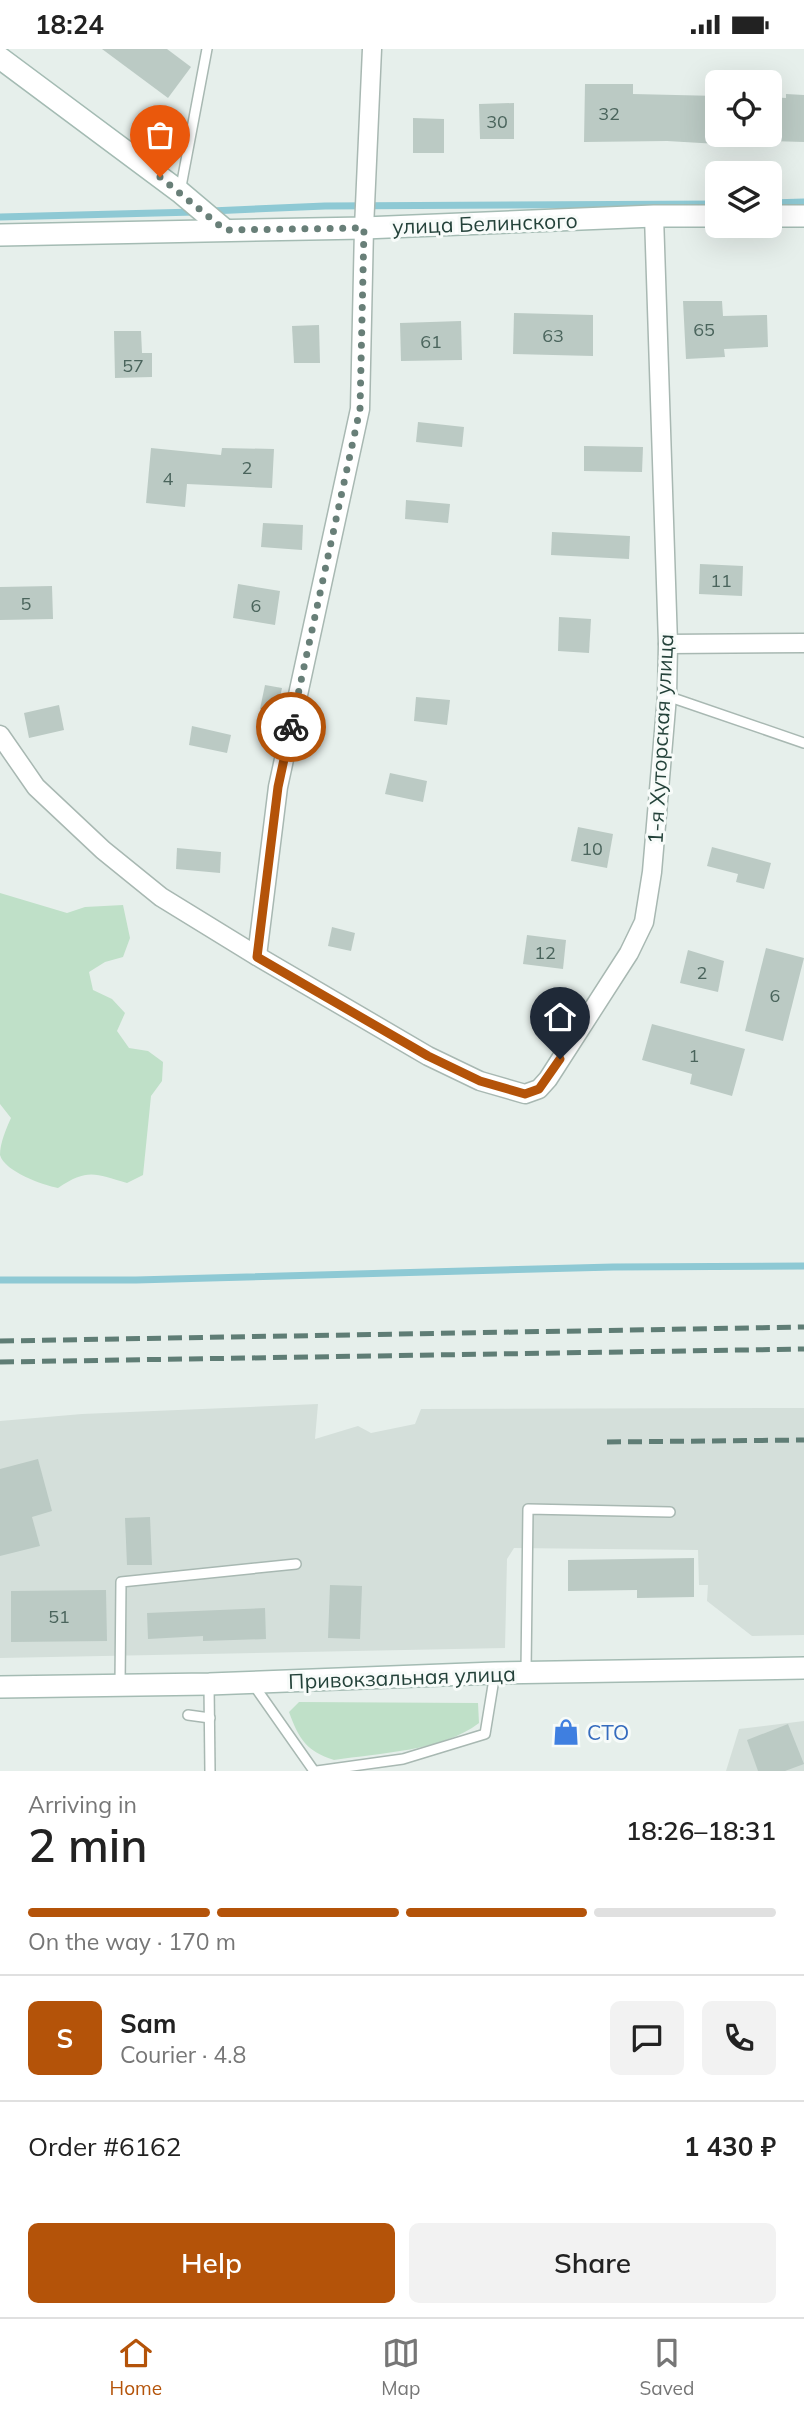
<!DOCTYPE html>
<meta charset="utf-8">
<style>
:root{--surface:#fff;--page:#f2f2f2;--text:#222;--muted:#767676;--line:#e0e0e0;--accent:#b45309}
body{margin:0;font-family:Mulish,sans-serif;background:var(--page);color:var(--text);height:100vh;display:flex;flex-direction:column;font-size:26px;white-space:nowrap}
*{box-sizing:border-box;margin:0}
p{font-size:23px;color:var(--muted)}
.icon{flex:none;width:38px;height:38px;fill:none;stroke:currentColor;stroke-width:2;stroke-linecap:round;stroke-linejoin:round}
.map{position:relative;height:1722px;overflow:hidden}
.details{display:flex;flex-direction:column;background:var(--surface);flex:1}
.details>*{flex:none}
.buttons{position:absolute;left:705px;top:21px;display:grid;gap:14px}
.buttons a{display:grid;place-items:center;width:77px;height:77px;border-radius:10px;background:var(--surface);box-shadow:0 7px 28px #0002;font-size:35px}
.pin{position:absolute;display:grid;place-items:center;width:60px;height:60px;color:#fff;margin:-72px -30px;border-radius:50% 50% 50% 0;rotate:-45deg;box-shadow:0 0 7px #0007}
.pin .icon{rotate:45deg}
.courier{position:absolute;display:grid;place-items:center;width:70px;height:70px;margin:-35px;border:5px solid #b45309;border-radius:50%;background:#fff;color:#222;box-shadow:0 2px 9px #0007}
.summary em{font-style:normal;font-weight:600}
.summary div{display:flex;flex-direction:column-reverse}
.summary{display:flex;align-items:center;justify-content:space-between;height:119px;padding:0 28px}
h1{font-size:46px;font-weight:600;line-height:52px}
.bar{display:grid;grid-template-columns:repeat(4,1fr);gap:10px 7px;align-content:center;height:84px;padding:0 28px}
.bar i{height:9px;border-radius:5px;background:var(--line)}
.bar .on{background:var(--accent)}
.bar p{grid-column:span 4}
.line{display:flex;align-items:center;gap:18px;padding:0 28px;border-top:2px solid var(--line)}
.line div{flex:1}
.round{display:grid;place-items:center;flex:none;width:74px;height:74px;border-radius:10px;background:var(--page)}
.action{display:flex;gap:14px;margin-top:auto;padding:14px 28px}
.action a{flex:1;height:80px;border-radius:10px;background:var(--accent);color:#fff;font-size:28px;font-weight:600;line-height:80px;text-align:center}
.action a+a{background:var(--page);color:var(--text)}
.status{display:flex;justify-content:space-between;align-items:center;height:49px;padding:0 35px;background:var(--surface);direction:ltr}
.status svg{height:19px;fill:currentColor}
.dock{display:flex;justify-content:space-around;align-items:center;height:98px;border-top:2px solid var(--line);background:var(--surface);font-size:19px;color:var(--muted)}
.dock a{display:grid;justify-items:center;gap:4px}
.dock .on{color:var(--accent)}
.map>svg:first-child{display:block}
.built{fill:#d4dfda}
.green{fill:#bfe0c8}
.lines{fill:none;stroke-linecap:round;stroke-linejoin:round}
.stream{stroke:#8ec9d4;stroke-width:7}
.building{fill:#bbcac4}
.lane-casing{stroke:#a8b8b2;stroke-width:12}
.street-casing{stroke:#a8b8b2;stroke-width:21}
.secondary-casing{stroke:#a4bbb3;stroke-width:24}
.lane{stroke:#fff;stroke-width:9}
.street{stroke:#fff;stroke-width:18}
.secondary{stroke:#fff;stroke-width:21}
.rail{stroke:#5f7d75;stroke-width:5;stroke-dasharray:14 7;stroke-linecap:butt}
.done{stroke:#687f78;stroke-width:7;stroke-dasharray:0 12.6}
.route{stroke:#b45309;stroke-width:9}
.labels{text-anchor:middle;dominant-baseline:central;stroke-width:6;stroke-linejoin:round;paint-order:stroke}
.number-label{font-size:18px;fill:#4a645c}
.street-label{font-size:21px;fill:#24423a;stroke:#f7fbf9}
.shop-label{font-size:21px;fill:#366cbe;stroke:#f7fbf9;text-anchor:start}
</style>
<div class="status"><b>18:24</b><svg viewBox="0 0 49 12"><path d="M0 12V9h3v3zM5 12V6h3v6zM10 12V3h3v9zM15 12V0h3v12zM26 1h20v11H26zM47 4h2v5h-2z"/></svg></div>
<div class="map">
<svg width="804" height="1722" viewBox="0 0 804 1722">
<rect width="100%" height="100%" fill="#e6efeb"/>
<g class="built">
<path d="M 318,1355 L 315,1390 L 358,1377 L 371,1384 L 415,1375 L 421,1360 L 804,1359 L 804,1586 L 752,1587 L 707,1552 L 708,1536 L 699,1536 L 698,1501 L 514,1499 L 507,1510 L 505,1599 L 0,1609 L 0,1372 L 82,1365 Z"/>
<path d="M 804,1672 L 804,1722 L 726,1722 L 739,1680 Z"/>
</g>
<g class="green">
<path d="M 0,844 L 67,864 L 85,858 L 123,856 L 130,889 L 123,908 L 105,913 L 89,923 L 93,941 L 112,950 L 125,964 L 117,982 L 129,999 L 148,1002 L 163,1013 L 162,1032 L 151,1047 L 143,1126 L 127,1134 C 95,1125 88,1119 58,1139 C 43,1136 5,1123 0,1106 C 0,1094 6,1080 11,1069 L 0,1055 Z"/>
<path d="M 299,1653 L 478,1654 L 479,1674 C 443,1702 379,1704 334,1711 C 306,1702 299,1690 289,1663 Z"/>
</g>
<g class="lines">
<g class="stream">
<path d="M 770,154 L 804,153"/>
<path d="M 211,162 L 325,157 L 718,155"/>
<path d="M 0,168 L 195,163"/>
<path d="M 0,1231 L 136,1231 L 613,1218 L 804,1217"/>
</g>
</g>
<g class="building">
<path d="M 102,0 L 167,0 L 191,18 L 168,49 Z"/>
<path d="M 585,35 L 633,35 L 633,45 L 718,47 L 718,95 L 667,92 L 584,93 Z"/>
<path d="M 786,45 L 804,46 L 804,93 L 770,92 L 770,48 L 786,49 Z"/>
<path d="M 514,54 L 514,90 L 480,90 L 479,55 Z"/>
<path d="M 413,69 L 444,70 L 444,104 L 413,104 Z"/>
<path d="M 683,252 L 722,252 L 723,267 L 767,266 L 768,298 L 724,300 L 725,308 L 686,310 Z"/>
<path d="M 514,264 L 593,266 L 593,307 L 513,305 Z"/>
<path d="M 461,272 L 462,311 L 401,312 L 400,274 Z"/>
<path d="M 319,276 L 320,314 L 294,314 L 292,277 Z"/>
<path d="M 114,282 L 141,282 L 142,304 L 152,304 L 152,328 L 115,329 Z"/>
<path d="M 418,373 L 464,378 L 462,398 L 416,393 Z"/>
<path d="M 584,397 L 643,398 L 642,423 L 584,422 Z"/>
<path d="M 151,399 L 221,406 L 222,399 L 274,400 L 272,439 L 187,435 L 185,458 L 146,454 Z"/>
<path d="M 406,451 L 450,455 L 448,474 L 405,470 Z"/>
<path d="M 263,474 L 303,476 L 302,501 L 261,498 Z"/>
<path d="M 552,483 L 630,487 L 629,510 L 551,506 Z"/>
<path d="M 700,515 L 743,517 L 742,547 L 699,545 Z"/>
<path d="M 238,535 L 280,542 L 275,576 L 233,569 Z"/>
<path d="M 52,537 L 53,570 L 0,571 L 0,538 Z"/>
<path d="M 559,568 L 591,570 L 589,604 L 558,602 Z"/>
<path d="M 265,636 L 282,639 L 277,663 L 260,660 Z"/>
<path d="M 416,648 L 450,651 L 447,676 L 414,672 Z"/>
<path d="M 59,656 L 64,681 L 29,689 L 24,664 Z"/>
<path d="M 192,677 L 231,686 L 227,704 L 189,696 Z"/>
<path d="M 390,724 L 427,732 L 423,753 L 385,745 Z"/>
<path d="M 578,778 L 613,785 L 607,819 L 571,812 Z"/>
<path d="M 712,798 L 771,814 L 764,840 L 736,833 L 738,825 L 707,817 Z"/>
<path d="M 177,799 L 221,803 L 220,824 L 176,820 Z"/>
<path d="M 332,878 L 355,884 L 351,902 L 328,897 Z"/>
<path d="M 527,886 L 566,891 L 563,920 L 523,915 Z"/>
<path d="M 766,899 L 804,909 L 783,992 L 745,982 Z"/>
<path d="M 688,901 L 724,912 L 718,943 L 680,934 Z"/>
<path d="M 539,953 L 561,956 L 559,979 L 536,977 Z"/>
<path d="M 652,975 L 745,1000 L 732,1047 L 690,1035 L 692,1025 L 642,1011 Z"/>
<path d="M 38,1410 L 52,1462 L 32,1468 L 40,1497 L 0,1507 L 0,1420 Z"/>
<path d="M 150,1468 L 152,1516 L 127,1516 L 125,1469 Z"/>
<path d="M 694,1509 L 694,1548 L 637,1549 L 637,1541 L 568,1542 L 568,1511 Z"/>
<path d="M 330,1536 L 362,1537 L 360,1590 L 328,1589 Z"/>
<path d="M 106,1541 L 107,1592 L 11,1593 L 11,1542 Z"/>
<path d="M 265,1559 L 266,1590 L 203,1592 L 203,1587 L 148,1590 L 147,1564 Z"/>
<path d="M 788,1675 L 804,1715 L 785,1722 L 758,1722 L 747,1691 Z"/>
</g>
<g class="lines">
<defs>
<g id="lane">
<path d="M 180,143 L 207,0"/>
<path d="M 667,647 L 804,694"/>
<path d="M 526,1623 L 528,1460 L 670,1463"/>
<path d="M 120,1635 L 121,1533 L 296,1515"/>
<path d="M 253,1635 L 314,1722"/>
<path d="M 209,1636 L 210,1722"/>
<path d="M 188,1666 L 210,1669"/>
<path d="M 317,1722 L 403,1710 L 485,1685 L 495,1624"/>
</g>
<g id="street">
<path d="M 668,595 L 804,594"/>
<path d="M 0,686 L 36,738 L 103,801 L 161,848 L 257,907 L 428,1007 L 480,1032 L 525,1045 L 539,1040 L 548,1030 L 629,904 L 644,873 L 652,823 L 667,647 L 668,595 L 654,167"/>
<path d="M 257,907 L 278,738 L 360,360 L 364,179 L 372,0"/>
</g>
<g id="secondary">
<path d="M 0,9 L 180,143 L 225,181"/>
<path d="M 770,167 L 804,167"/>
<path d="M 0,186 L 364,179 L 654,167 L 718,167"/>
<path d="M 0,1638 L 209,1635 L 495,1624 L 804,1619"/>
</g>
</defs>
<use href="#lane" class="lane-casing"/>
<use href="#street" class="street-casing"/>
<use href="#secondary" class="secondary-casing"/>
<use href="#lane" class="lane"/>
<use href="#street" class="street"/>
<use href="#secondary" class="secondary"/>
<g class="rail">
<path d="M 0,1292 L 804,1278"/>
<path d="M 0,1313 L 804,1300"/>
<path d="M 607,1393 L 804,1391"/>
</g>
</g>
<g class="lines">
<path class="done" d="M 160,128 L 225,181 L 364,179 L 360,360 L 291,678"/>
<path class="route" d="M 291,678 L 278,738 L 257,908 L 428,1007 L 480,1032 L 525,1045 L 539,1040 L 560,1010"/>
</g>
<defs>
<symbol id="shop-bare" viewBox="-9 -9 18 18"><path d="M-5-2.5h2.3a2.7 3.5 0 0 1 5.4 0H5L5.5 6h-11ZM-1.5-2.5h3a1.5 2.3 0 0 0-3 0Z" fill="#3f7fe0" stroke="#f7fbf9" stroke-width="2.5" paint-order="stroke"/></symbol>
</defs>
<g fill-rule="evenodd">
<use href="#shop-bare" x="547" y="1664" width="38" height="38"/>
</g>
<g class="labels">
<g class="number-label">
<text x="609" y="64">32</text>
<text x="497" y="72">30</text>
<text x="704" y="280">65</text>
<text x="553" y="286">63</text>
<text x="431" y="292">61</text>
<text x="133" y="316">57</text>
<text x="247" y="418">2</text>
<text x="168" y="429">4</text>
<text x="721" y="531">11</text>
<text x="26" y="554">5</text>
<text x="256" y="556">6</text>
<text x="592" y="799">10</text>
<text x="545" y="903">12</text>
<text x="702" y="923">2</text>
<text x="775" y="946">6</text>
<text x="694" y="1006">1</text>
<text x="59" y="1567">51</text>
</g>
<g class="street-label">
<text transform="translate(485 174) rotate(-2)">улица Белинского</text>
<text transform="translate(660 690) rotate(-87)">1-я Хуторская улица</text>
<text transform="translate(402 1628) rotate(-2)">Привокзальная улица</text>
</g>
<g class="shop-label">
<text x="587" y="1683">СТО</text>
</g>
</g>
</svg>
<div class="buttons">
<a><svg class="icon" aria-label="locate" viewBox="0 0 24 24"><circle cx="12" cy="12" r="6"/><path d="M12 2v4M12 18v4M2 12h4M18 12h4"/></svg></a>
<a><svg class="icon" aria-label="layers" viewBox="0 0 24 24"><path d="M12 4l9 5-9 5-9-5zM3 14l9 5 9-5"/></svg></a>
</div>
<div class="pin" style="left:160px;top:128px;background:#ea580c"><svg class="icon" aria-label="bag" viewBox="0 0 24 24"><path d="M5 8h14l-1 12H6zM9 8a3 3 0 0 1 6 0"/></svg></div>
<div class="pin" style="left:560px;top:1010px;background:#1f2937"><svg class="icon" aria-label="home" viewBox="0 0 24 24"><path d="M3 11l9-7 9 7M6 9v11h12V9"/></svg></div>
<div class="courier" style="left:291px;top:678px"><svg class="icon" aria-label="bike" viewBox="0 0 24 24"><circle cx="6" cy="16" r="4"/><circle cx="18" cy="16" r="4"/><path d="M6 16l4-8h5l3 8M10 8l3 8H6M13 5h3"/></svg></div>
</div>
<section class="details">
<div class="summary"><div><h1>2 min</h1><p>Arriving in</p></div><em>18:26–18:31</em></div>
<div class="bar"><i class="on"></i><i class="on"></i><i class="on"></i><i></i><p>On the way · 170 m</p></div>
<div class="line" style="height:126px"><b class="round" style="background:var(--accent);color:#fff">S</b><div><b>Sam</b><p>Courier · 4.8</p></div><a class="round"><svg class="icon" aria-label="chat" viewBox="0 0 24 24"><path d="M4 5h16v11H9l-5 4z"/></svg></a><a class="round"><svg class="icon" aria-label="phone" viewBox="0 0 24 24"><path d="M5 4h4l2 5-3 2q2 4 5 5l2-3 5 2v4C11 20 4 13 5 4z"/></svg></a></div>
<div class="line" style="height:91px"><div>Order #6162</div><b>1 430 ₽</b></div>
<div class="action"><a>Help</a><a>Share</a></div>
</section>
<nav class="dock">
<a class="on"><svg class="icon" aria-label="home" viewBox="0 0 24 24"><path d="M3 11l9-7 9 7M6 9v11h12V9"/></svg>Home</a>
<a><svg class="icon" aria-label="map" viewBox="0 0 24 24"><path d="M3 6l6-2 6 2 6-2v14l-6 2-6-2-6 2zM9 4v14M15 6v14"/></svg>Map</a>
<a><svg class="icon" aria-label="saved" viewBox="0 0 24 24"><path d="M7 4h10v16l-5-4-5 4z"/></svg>Saved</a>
</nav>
